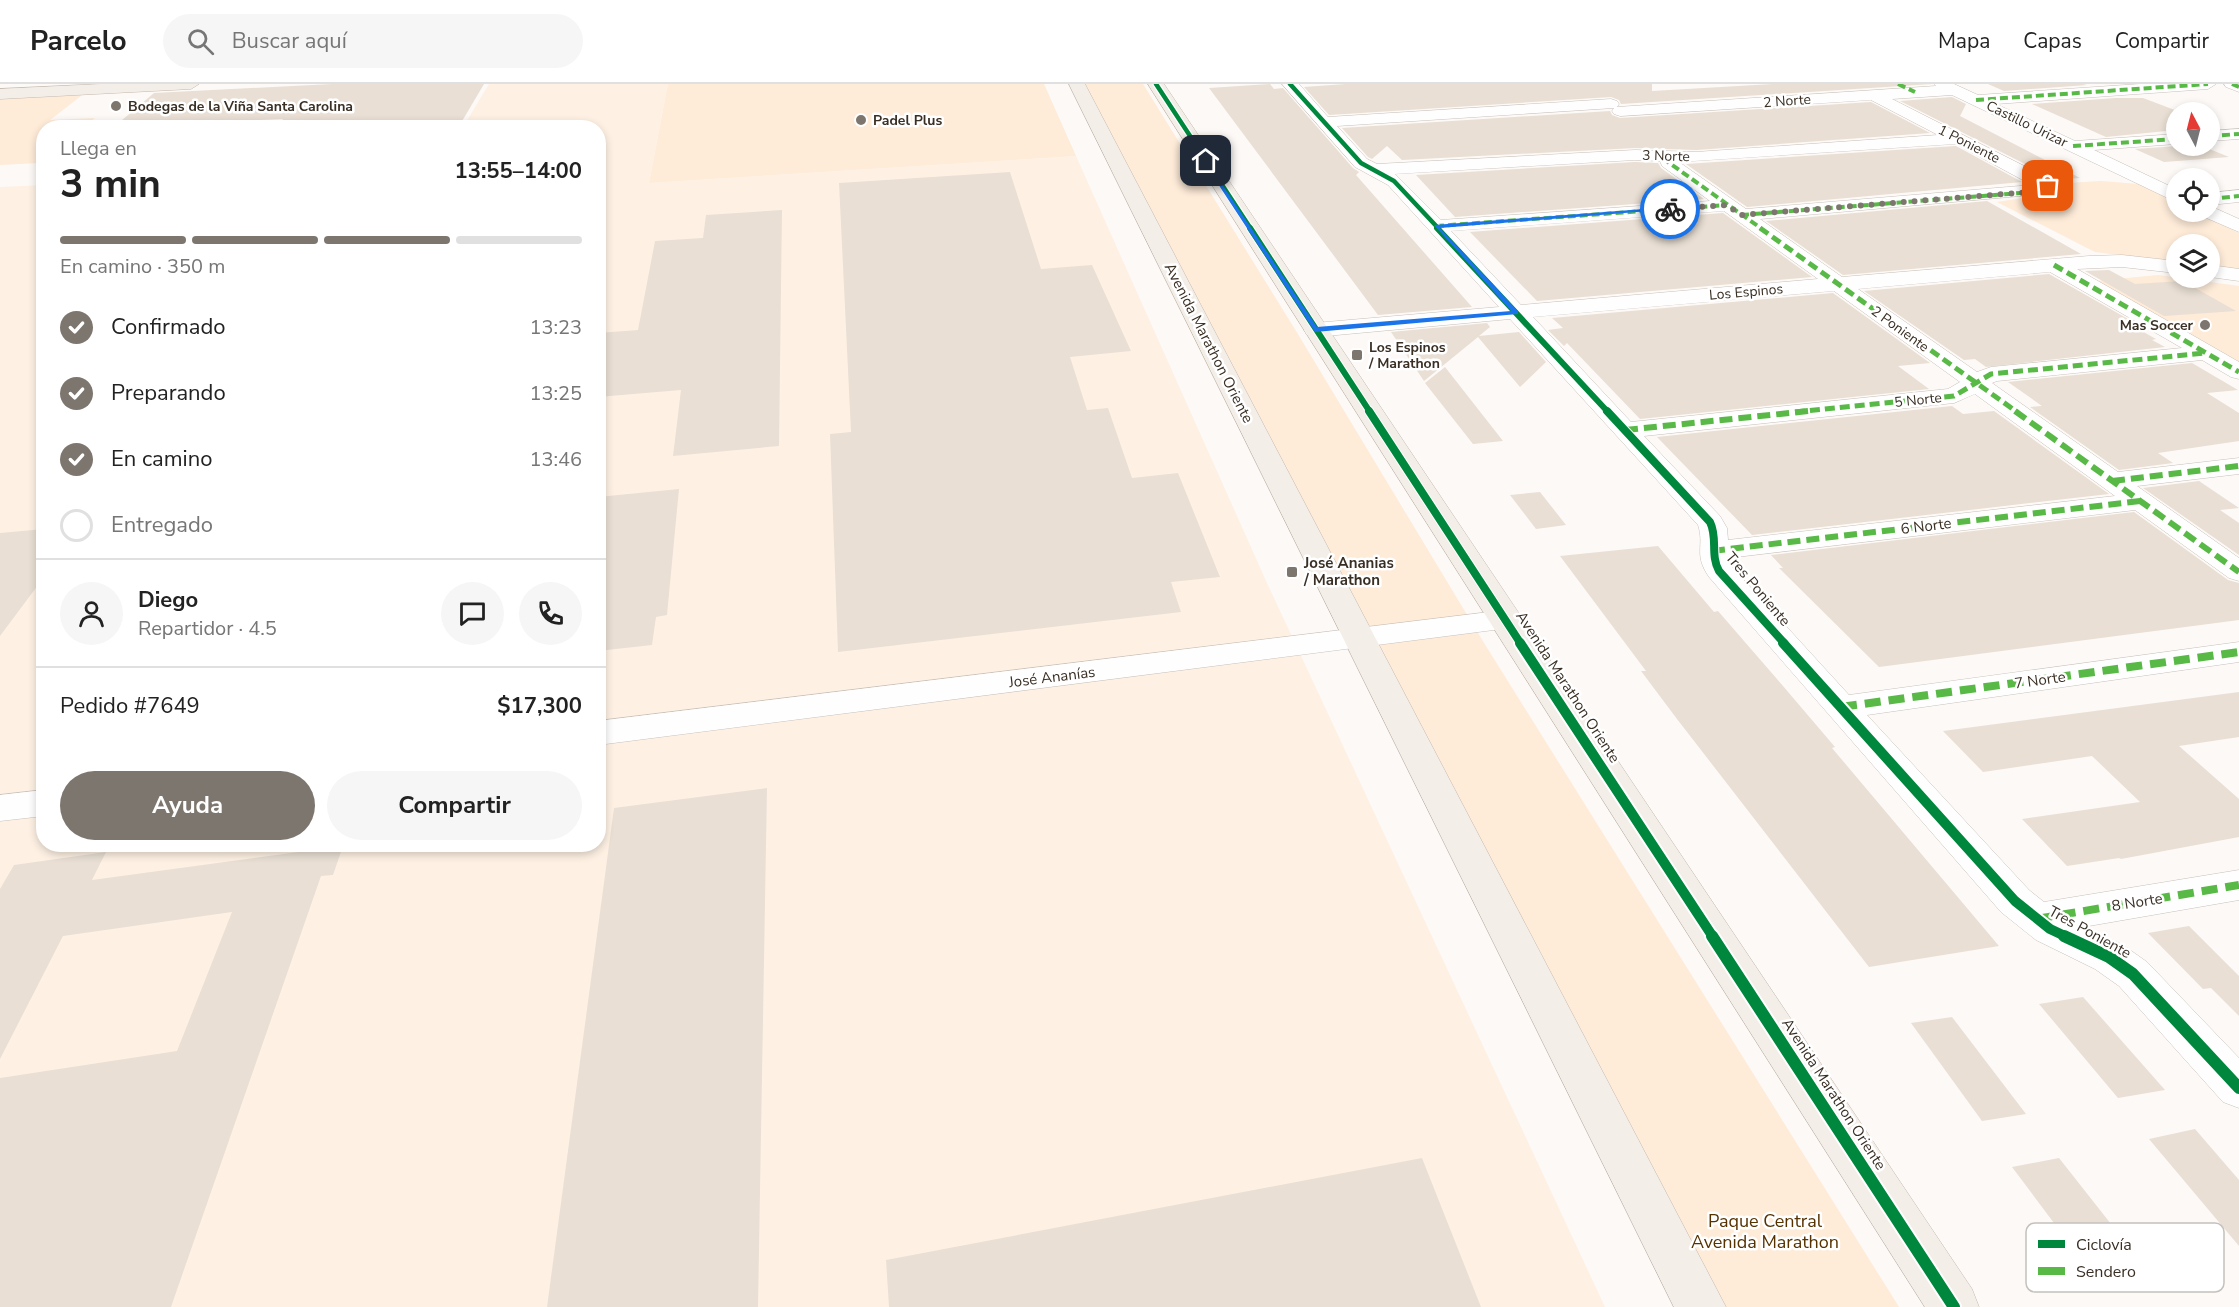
<!DOCTYPE html>
<html lang="es">
<meta charset="utf-8">
<style>
:root{--surface:#fff;--page:#f6f6f6;--text:#222;--muted:#767676;--line:#e0e0e0;--accent:#7d766e}
body{margin:0;font-family:"Nunito Sans",sans-serif;background:var(--page);color:var(--text);height:100vh;display:flex;flex-direction:column;font-size:22px;white-space:nowrap}
*{box-sizing:border-box;margin:0}
p{font-size:20px;color:var(--muted)}
.icon{flex:none;width:33px;height:33px;fill:none;stroke:currentColor;stroke-width:2;stroke-linecap:round;stroke-linejoin:round}
.map{position:relative;flex:1;overflow:hidden}
.drawer{position:absolute;left:36px;top:36px;width:570px;height:732px;display:flex;flex-direction:column;background:var(--surface);border-radius:24px;box-shadow:0 3px 9px #0003}
.drawer>*{flex:none}
.needle{width:39px;rotate:353deg}
.fabs{position:absolute;left:2166px;top:18px;display:grid;gap:12px}
.fabs a{display:grid;place-items:center;width:54px;height:54px;border-radius:50%;background:var(--surface);box-shadow:0 3px 9px #0003;font-size:30px}
.pin{position:absolute;display:grid;place-items:center;width:51px;height:51px;color:#fff;margin:-26px;border-radius:12px;box-shadow:0 3px 9px #0006}
.courier{position:absolute;display:grid;place-items:center;width:60px;height:60px;margin:-30px;border:4px solid #1a73e8;border-radius:50%;background:#fff;color:#222;box-shadow:0 2px 8px #0007}
.headline em{font-style:normal;font-weight:700}
.headline div{display:flex;flex-direction:column-reverse}
.headline{display:flex;align-items:center;justify-content:space-between;height:102px;padding:0 24px}
h1{font-size:39px;font-weight:700;line-height:45px}
.bar{display:grid;grid-template-columns:repeat(4,1fr);gap:9px 6px;align-content:center;height:72px;padding:0 24px}
.bar i{height:8px;border-radius:4px;background:var(--line)}
.bar .active{background:var(--accent)}
.bar p{grid-column:span 4}
.line{display:flex;align-items:center;gap:15px;padding:0 24px;border-top:2px solid var(--line)}
.line div{flex:1}
.round{display:grid;place-items:center;flex:none;width:63px;height:63px;border-radius:32px;background:var(--page)}
ol{padding:0 24px;list-style:none}
li{display:flex;align-items:center;gap:18px;height:66px}
li p{margin-inline-start:auto}
li .icon{padding:6px;border-radius:50%;background:var(--accent);color:#fff;stroke-width:4}
li:last-child{color:var(--muted)}
li i{width:33px;height:33px;border:3px solid var(--line);border-radius:50%}
.action{display:flex;gap:12px;margin-top:auto;padding:12px 24px}
.action a{flex:1;height:69px;border-radius:36px;background:var(--accent);color:#fff;font-size:24px;font-weight:700;line-height:69px;text-align:center}
.action a+a{background:var(--page);color:var(--text)}
header{display:flex;align-items:center;gap:36px;box-sizing:border-box;height:84px;padding:0 30px;background:var(--surface);border-bottom:2px solid var(--line)}
header strong{font-size:28px}
nav{display:flex;gap:33px;margin-inline-start:auto;font-size:21px}
.search{width:420px;height:54px;background:var(--page);display:flex;align-items:center;gap:15px;box-sizing:border-box;padding:0 21px;border-radius:33px;color:var(--muted);font-size:22px}
.map>svg:first-child{display:block}
.built{fill:#fef1e4}
.green{fill:#feebd8}
.building{fill:#e9dfd4}
.lines{fill:none;stroke-linecap:round;stroke-linejoin:round}
.minor-casing{stroke:#c7c0ba;stroke-width:1}
.major-casing{stroke:#c3b9ae;stroke-width:1}
.minor{fill:#fffefe;fill-rule:evenodd}
.major{fill:#f4eee8;fill-rule:evenodd}
.quiet-far3{stroke:#58b947;stroke-width:4;stroke-dasharray:8 4;stroke-linecap:butt}
.quiet-far2{stroke:#58b947;stroke-width:5;stroke-dasharray:10 5;stroke-linecap:butt}
.quiet-far1{stroke:#58b947;stroke-width:6;stroke-dasharray:13 6;stroke-linecap:butt}
.quiet{stroke:#58b947;stroke-width:8;stroke-dasharray:16 8;stroke-linecap:butt}
.cycleway-far4-casing{stroke:#fff;stroke-width:7}
.cycleway-far3-casing{stroke:#fff;stroke-width:8}
.cycleway-far2-casing{stroke:#fff;stroke-width:10}
.cycleway-far1-casing{stroke:#fff;stroke-width:14}
.cycleway-casing{stroke:#fff;stroke-width:16}
.cycleway-far4{stroke:#00873e;stroke-width:4.5}
.cycleway-far3{stroke:#00873e;stroke-width:6}
.cycleway-far2{stroke:#00873e;stroke-width:8}
.cycleway-far1{stroke:#00873e;stroke-width:10}
.cycleway{stroke:#00873e;stroke-width:12}
.route{fill:#1a73e8}
.done{stroke:#7d766e;stroke-width:6;stroke-dasharray:0 10.8}
.poi-dot{fill:#7d766e;stroke:#fff;stroke-width:2}
.labels{text-anchor:middle;dominant-baseline:central;stroke-width:5;stroke-linejoin:round;paint-order:stroke}
.far-street-label{font-size:14px;fill:#392f24;stroke:#fff}
.far-poi-label{font-size:14px;font-weight:bold;fill:#392f24;stroke:#fff;text-anchor:start}
.street-label{font-size:15px;fill:#392f24;stroke:#fff}
.poi-label{font-size:15px;font-weight:bold;fill:#392f24;stroke:#fff;text-anchor:start}
.near-park-label{font-size:18px;fill:#563200;stroke:#fff}
.key{fill:#fff;stroke:#c4c1bd;stroke-width:1.5}
.key-label{font-size:16px;fill:#392f24}
</style>
<header>
<strong>Parcelo</strong>
<div class="search"><svg class="icon" aria-label="search" viewBox="0 0 24 24"><circle cx="10" cy="10" r="6"/><path d="M15 15l6 6"/></svg>Buscar aquí</div>
<nav><a>Mapa</a><a>Capas</a><a>Compartir</a></nav>
</header>
<div class="map">
<svg width="2239" height="1223" viewBox="0 0 2239 1223">
<rect width="100%" height="100%" fill="#fcf9f6"/>
<path class="built" d="M 489,0 L 668,0 L 649,99 L 1076,72 L 1267,499 L 1605,1223 L 0,1223 L 0,103 L 43,101 L 44,760 L 598,760 L 598,44 L 463,43 Z"/>
<g class="green">
<path d="M 668,0 L 1044,0 L 1076,72 L 649,99 Z"/>
<path d="M 1085,0 L 1143,0 L 1296,247 L 1484,559 L 1899,1223 L 1721,1223 Z"/>
<path d="M 82,11 L 50,36 L 95,34 L 83,43 L 44,44 L 43,75 L 38,79 L 0,81 L 0,15 Z"/>
<path d="M 2101,97 L 2139,100 L 2176,118 L 2176,128 L 2196,128 L 2239,149 L 2239,186 L 2210,182 L 2210,160 L 2176,160 L 2176,178 L 2095,168 L 1997,118 L 2055,109 L 2052,100 Z"/>
<path d="M 2158,191 L 2239,202 L 2239,279 L 2096,197 Z"/>
</g>
<g class="building">
<path d="M 332,0 L 484,0 L 458,44 L 275,44 L 283,35 L 115,42 L 154,9 Z"/>
<path d="M 1270,0 L 1274,5 L 1283,4 L 1353,84 L 1359,88 L 1356,91 L 1472,223 L 1378,231 L 1209,4 Z"/>
<path d="M 1346,0 L 1652,0 L 1652,7 L 1773,0 L 1932,0 L 1621,20 L 1619,16 L 1611,13 L 1329,31 L 1304,3 Z"/>
<path d="M 1988,0 L 2083,0 L 2087,1 L 2004,7 Z"/>
<path d="M 1952,13 L 1966,20 L 1960,32 L 2080,94 L 2051,96 L 2045,90 L 1900,17 Z"/>
<path d="M 2116,14 L 2143,14 L 2180,28 L 2176,28 L 2176,46 L 2106,53 L 2032,20 Z"/>
<path d="M 1871,18 L 1930,49 L 1696,66 L 1635,64 L 1402,76 L 1387,62 L 1372,75 L 1368,73 L 1342,44 L 1610,27 L 1612,31 L 1620,34 Z"/>
<path d="M 1956,62 L 2022,98 L 1747,123 L 1686,80 Z"/>
<path d="M 2178,62 L 2202,62 L 2229,73 L 2164,78 L 2135,65 Z"/>
<path d="M 1635,78 L 1658,79 L 1661,84 L 1704,115 L 1455,133 L 1416,91 Z"/>
<path d="M 1010,88 L 1041,185 L 1092,181 L 1131,267 L 1070,273 L 1087,326 L 1108,324 L 1132,394 L 1178,389 L 1220,493 L 1171,498 L 1181,528 L 838,568 L 830,350 L 851,348 L 839,99 Z"/>
<path d="M 1987,117 L 2081,170 L 1843,191 L 1766,137 Z"/>
<path d="M 782,126 L 779,362 L 673,372 L 681,306 L 598,313 L 598,249 L 638,246 L 655,157 L 703,154 L 706,131 Z"/>
<path d="M 1723,129 L 1812,193 L 1537,217 L 1470,148 Z"/>
<path d="M 2109,186 L 2135,200 L 2183,197 L 2236,227 L 2164,232 L 2085,187 Z"/>
<path d="M 2049,190 L 2128,235 L 2122,236 L 2156,255 L 2152,256 L 2165,263 L 1986,283 L 1975,275 L 1964,276 L 1864,207 Z"/>
<path d="M 1833,209 L 1930,279 L 1898,282 L 1929,305 L 1640,335 L 1567,259 L 1564,262 L 1548,246 L 1563,244 L 1552,234 Z"/>
<path d="M 1487,239 L 1490,243 L 1479,252 L 1519,248 L 1546,278 L 1520,303 L 1478,253 L 1424,297 L 1391,248 Z"/>
<path d="M 2192,279 L 2238,306 L 2207,309 L 2239,329 L 2239,357 L 2158,369 L 2173,379 L 2119,386 L 2030,323 L 2042,322 L 2008,298 Z"/>
<path d="M 1445,283 L 1503,357 L 1473,360 L 1425,299 Z"/>
<path d="M 1952,322 L 1963,330 L 1994,327 L 2109,410 L 1752,451 L 1657,353 Z"/>
<path d="M 2199,397 L 2239,424 L 2220,426 L 2239,439 L 2239,471 L 2143,404 Z"/>
<path d="M 679,405 L 667,531 L 656,533 L 652,561 L 598,567 L 598,413 Z"/>
<path d="M 1540,408 L 1566,441 L 1536,445 L 1510,411 Z"/>
<path d="M 2134,428 L 2228,496 L 2239,499 L 2239,536 L 1879,583 L 1779,484 L 1783,484 L 1771,471 Z"/>
<path d="M 44,445 L 44,493 L 0,552 L 0,449 Z"/>
<path d="M 1658,462 L 1714,528 L 1718,527 L 1783,602 L 1835,663 L 1832,664 L 1999,862 L 1869,883 L 1677,635 L 1641,587 L 1646,587 L 1560,472 Z"/>
<path d="M 2239,608 L 2239,653 L 2179,662 L 2239,715 L 2239,753 L 2121,775 L 2119,774 L 2067,782 L 2022,735 L 2140,718 L 2092,672 L 1983,688 L 1943,647 Z"/>
<path d="M 767,704 L 758,1223 L 547,1223 L 614,724 Z"/>
<path d="M 343,762 L 333,791 L 321,792 L 171,1223 L 0,1223 L 0,994 L 177,967 L 232,828 L 63,852 L 0,975 L 0,805 L 14,781 L 106,768 L 92,796 Z"/>
<path d="M 2189,842 L 2239,892 L 2239,932 L 2211,904 L 2203,905 L 2148,849 Z"/>
<path d="M 2083,913 L 2165,1006 L 2118,1014 L 2039,920 Z"/>
<path d="M 1952,933 L 2026,1030 L 1982,1037 L 1911,939 Z"/>
<path d="M 2195,1045 L 2239,1096 L 2239,1162 L 2149,1055 Z"/>
<path d="M 1422,1074 L 1481,1223 L 889,1223 L 886,1176 Z"/>
<path d="M 2059,1074 L 2137,1173 L 2087,1183 L 2012,1083 Z"/>
</g>
<g class="lines">
<defs>
<g id="minor">
<path d="M 1282,0 L 1299,0 L 1328,33 L 1611,15 L 1617,17 L 1619,20 L 1617,23 L 1936,2 L 1934,0 L 1954,0 L 1978,11 L 2140,0 L 2216,0 L 2208,5 L 1996,20 L 2075,57 L 2176,50 L 2176,60 L 2094,66 L 2176,105 L 2176,118 L 1952,11 L 1892,15 L 2044,92 L 2057,105 L 2055,109 L 1760,135 L 1842,193 L 2089,172 L 2122,171 L 2176,177 L 2176,189 L 2122,183 L 2077,185 L 2239,278 L 2239,295 L 2231,293 L 2202,276 L 1997,297 L 1992,299 L 2118,388 L 2239,374 L 2239,390 L 2137,402 L 2239,474 L 2239,497 L 2229,494 L 2135,426 L 1728,474 L 1732,483 L 1849,611 L 2239,558 L 2239,578 L 1867,631 L 2029,806 L 2044,818 L 2239,786 L 2239,816 L 2083,843 L 2123,861 L 2147,878 L 2239,974 L 2239,1024 L 2223,1018 L 2119,902 L 2095,885 L 2036,856 L 2001,828 L 1709,493 C 1693,470 1705,462 1698,441 L 1510,235 L 1315,253 L 1307,251 L 1304,246 L 1307,241 L 1315,239 L 1499,223 L 1388,101 L 1355,83 ZM 1871,16 L 1938,51 L 1696,68 L 1635,66 L 1377,80 L 1367,75 L 1337,42 L 1614,24 L 1612,27 L 1614,30 L 1620,32 ZM 1956,60 L 2032,101 L 1746,125 L 1679,78 ZM 1635,76 L 1660,77 L 1662,82 L 1710,117 L 1441,136 L 1395,90 ZM 1724,127 L 1818,195 L 1521,221 L 1451,147 ZM 2050,188 L 2182,264 L 1991,283 L 1977,288 L 1858,205 ZM 1834,207 L 1960,298 L 1948,305 L 1631,338 L 1533,233 ZM 1975,310 L 2115,412 L 1728,456 L 1727,444 L 1720,432 L 1644,352 L 1954,319 Z"/>
<path d="M 2224,0 L 2239,0 L 2239,8 L 2226,3 Z"/>
<path d="M 2239,45 L 2239,55 L 2210,57 L 2210,47 Z"/>
<path d="M 2239,106 L 2239,118 L 2210,121 L 2210,109 Z"/>
<path d="M 2210,122 L 2239,135 L 2239,148 L 2202,132 L 2200,128 L 2210,128 Z"/>
<path d="M 2210,181 L 2239,185 L 2239,197 L 2210,193 Z"/>
<path d="M 1506,526 L 1517,529 L 1521,536 L 1517,543 L 598,661 L 598,637 Z"/>
<path d="M 44,706 L 44,732 L 0,737 L 0,711 Z"/>
</g>
<g id="major">
<path d="M 101,0 L 199,0 L 191,5 L 0,15 L 0,5 Z"/>
<path d="M 1069,0 L 1085,0 L 1726,1223 L 1674,1223 Z"/>
<path d="M 1148,0 L 1164,0 L 1972,1205 L 1979,1223 L 1925,1223 Z"/>
</g>
</defs>
<use href="#minor" class="minor-casing"/>
<use href="#major" class="major-casing"/>
<use href="#minor" class="minor"/>
<use href="#major" class="major"/>
<g class="quiet-far3">
<path d="M 1898,0 L 1915,8"/>
<path d="M 2232,0 L 2239,3"/>
<path d="M 1976,16 L 2208,0"/>
<path d="M 2210,52 L 2239,50"/>
<path d="M 2073,62 L 2176,55"/>
<path d="M 1671,72 L 1668,78 L 1762,145"/>
<path d="M 2210,115 L 2239,112"/>
<path d="M 1741,131 L 2033,108"/>
<path d="M 1436,142 L 1727,121"/>
</g>
<g class="quiet-far2">
<path d="M 1760,144 L 2017,328"/>
<path d="M 2054,181 L 2239,288"/>
<path d="M 1795,328 L 1954,312 L 1991,290 L 2205,269"/>
</g>
<g class="quiet-far1">
<path d="M 2015,327 L 2239,488"/>
<path d="M 1625,346 L 1809,327"/>
<path d="M 2112,397 L 2239,382"/>
<path d="M 1712,467 L 2140,417"/>
</g>
<g class="quiet">
<path d="M 1841,623 L 2239,568"/>
<path d="M 2036,835 L 2239,801"/>
</g>
<defs>
<g id="cycleway-far4">
<path d="M 1156,0 L 1251,145"/>
<path d="M 1290,0 L 1361,79 L 1394,97 L 1439,145"/>
</g>
<g id="cycleway-far3">
<path d="M 1250,144 L 1370,328"/>
<path d="M 1437,144 L 1608,328"/>
</g>
<g id="cycleway-far2">
<path d="M 1369,327 L 1521,560"/>
<path d="M 1607,327 L 1710,438 C 1718,454 1710,471 1719,487 L 1785,560"/>
</g>
<g id="cycleway-far1">
<path d="M 1520,559 L 1713,853"/>
<path d="M 1783,559 L 2015,817 L 2050,845 L 2067,853"/>
</g>
<g id="cycleway">
<path d="M 1712,852 L 1954,1223"/>
<path d="M 2064,852 L 2109,873 L 2133,890 L 2239,1004"/>
</g>
</defs>
<use href="#cycleway-far4" class="cycleway-far4-casing"/>
<use href="#cycleway-far3" class="cycleway-far3-casing"/>
<use href="#cycleway-far2" class="cycleway-far2-casing"/>
<use href="#cycleway-far1" class="cycleway-far1-casing"/>
<use href="#cycleway" class="cycleway-casing"/>
<use href="#cycleway-far4" class="cycleway-far4"/>
<use href="#cycleway-far3" class="cycleway-far3"/>
<use href="#cycleway-far2" class="cycleway-far2"/>
<use href="#cycleway-far1" class="cycleway-far1"/>
<use href="#cycleway" class="cycleway"/>
</g>
<path class="route" d="M 1206,76 L 1317,243 L 1511,227 L 1434,141 L 1670,123 L 1673,125 L 1440,144 L 1518,227 L 1518,230 L 1315,248 L 1203,77 Z"/>
<g class="lines">
<path class="done" d="M 1670,125 L 1727,121 L 1741,131 L 2043,107 L 2048,105 L 2048,102"/>
</g>
<g class="poi-dot">
<circle cx="116" cy="22" r="6"/>
<circle cx="861" cy="36" r="6"/>
<circle cx="2205" cy="241" r="6"/>
<rect x="1351" y="265" width="12" height="12" rx="3"/>
<rect x="1286" y="482" width="12" height="12" rx="3"/>
</g>
<g class="labels">
<g class="far-street-label">
<text transform="translate(1787 17) rotate(-4)">2 Norte</text>
<text transform="translate(2027 40) rotate(26)">Castillo Urizar</text>
<text transform="translate(1969 60) rotate(27)">1 Poniente</text>
<text transform="translate(1666 72) rotate(2)">3 Norte</text>
<text transform="translate(1746 208) rotate(-5)">Los Espinos</text>
<text transform="translate(1900 245) rotate(36)">2 Poniente</text>
<text transform="translate(1918 316) rotate(-6)">5 Norte</text>
</g>
<g class="far-poi-label">
<text x="128" y="22">Bodegas de la Viña Santa Carolina</text>
<text x="873" y="36">Padel Plus</text>
<text x="2193" y="241" text-anchor="end">Mas Soccer</text>
<text x="1369" y="263">Los Espinos<tspan x="1369" dy="16">/ Marathon</tspan></text>
</g>
<g class="street-label">
<text transform="translate(1209 259) rotate(63)">Avenida Marathon Oriente</text>
<text transform="translate(1926 442) rotate(-7)">6 Norte</text>
<text transform="translate(1758 505) rotate(50)">Tres Poniente</text>
<text transform="translate(1052 593) rotate(-7)">José Ananías</text>
<text transform="translate(2040 596) rotate(-8)">7 Norte</text>
<text transform="translate(1568 603) rotate(57)">Avenida Marathon Oriente</text>
<text transform="translate(2137 818) rotate(-9)">8 Norte</text>
<text transform="translate(2090 848) rotate(29)">Tres Poniente</text>
<text transform="translate(1834 1010) rotate(57)">Avenida Marathon Oriente</text>
</g>
<g class="poi-label">
<text x="1304" y="479">José Ananias<tspan x="1304" dy="17">/ Marathon</tspan></text>
</g>
<g class="near-park-label">
<text x="1765" y="1137">Paque Central<tspan x="1765" dy="21">Avenida Marathon</tspan></text>
</g>
</g>
<rect x="2026" y="1139" width="198" height="69" rx="9" class="key"/>
<rect x="2038" y="1156" width="27" height="8" fill="#00873e"/>
<rect x="2038" y="1183" width="27" height="8" fill="#58b947"/>
<g class="key-label">
<text x="2076" y="1166">Ciclovía</text>
<text x="2076" y="1193">Sendero</text>
</g>
</svg>
<div class="fabs">
<a><svg class="needle" viewBox="-14 -14 28 28"><path d="M0-13l5 13h-10z" fill="#e53935"/><path d="M0 13l5-13h-10z" fill="#767676"/></svg></a>
<a><svg class="icon" aria-label="locate" viewBox="0 0 24 24"><circle cx="12" cy="12" r="6"/><path d="M12 2v4M12 18v4M2 12h4M18 12h4"/></svg></a>
<a><svg class="icon" aria-label="layers" viewBox="0 0 24 24"><path d="M12 4l9 5-9 5-9-5zM3 14l9 5 9-5"/></svg></a>
</div>
<div class="pin" style="left:2048px;top:102px;background:#ea580c"><svg class="icon" aria-label="bag" viewBox="0 0 24 24"><path d="M5 8h14l-1 12H6zM9 8a3 3 0 0 1 6 0"/></svg></div>
<div class="pin" style="left:1206px;top:77px;background:#1f2937"><svg class="icon" aria-label="home" viewBox="0 0 24 24"><path d="M3 11l9-7 9 7M6 9v11h12V9"/></svg></div>
<div class="courier" style="left:1670px;top:125px"><svg class="icon" aria-label="bike" viewBox="0 0 24 24"><circle cx="6" cy="16" r="4"/><circle cx="18" cy="16" r="4"/><path d="M6 16l4-8h5l3 8M10 8l3 8H6M13 5h3"/></svg></div>
<section class="drawer">
<div class="headline"><div><h1>3 min</h1><p>Llega en</p></div><em>13:55–14:00</em></div>
<div class="bar"><i class="active"></i><i class="active"></i><i class="active"></i><i></i><p>En camino · 350 m</p></div>
<ol>
<li><svg class="icon" aria-label="check" viewBox="0 0 24 24"><path d="M5 12l5 5 9-10"/></svg>Confirmado<p>13:23</p></li>
<li><svg class="icon" aria-label="check" viewBox="0 0 24 24"><path d="M5 12l5 5 9-10"/></svg>Preparando<p>13:25</p></li>
<li><svg class="icon" aria-label="check" viewBox="0 0 24 24"><path d="M5 12l5 5 9-10"/></svg>En camino<p>13:46</p></li>
<li><i></i>Entregado</li>
</ol>
<div class="line" style="height:108px"><a class="round"><svg class="icon" aria-label="person" viewBox="0 0 24 24"><circle cx="12" cy="8" r="4"/><path d="M4 21q1-7 8-7t8 7"/></svg></a><div><b>Diego</b><p>Repartidor · 4.5</p></div><a class="round"><svg class="icon" aria-label="chat" viewBox="0 0 24 24"><path d="M4 5h16v11H9l-5 4z"/></svg></a><a class="round"><svg class="icon" aria-label="phone" viewBox="0 0 24 24"><path d="M5 4h4l2 5-3 2q2 4 5 5l2-3 5 2v4C11 20 4 13 5 4z"/></svg></a></div>
<div class="line" style="height:78px"><div>Pedido #7649</div><b>$17,300</b></div>
<div class="action"><a>Ayuda</a><a>Compartir</a></div>
</section>
</div>
